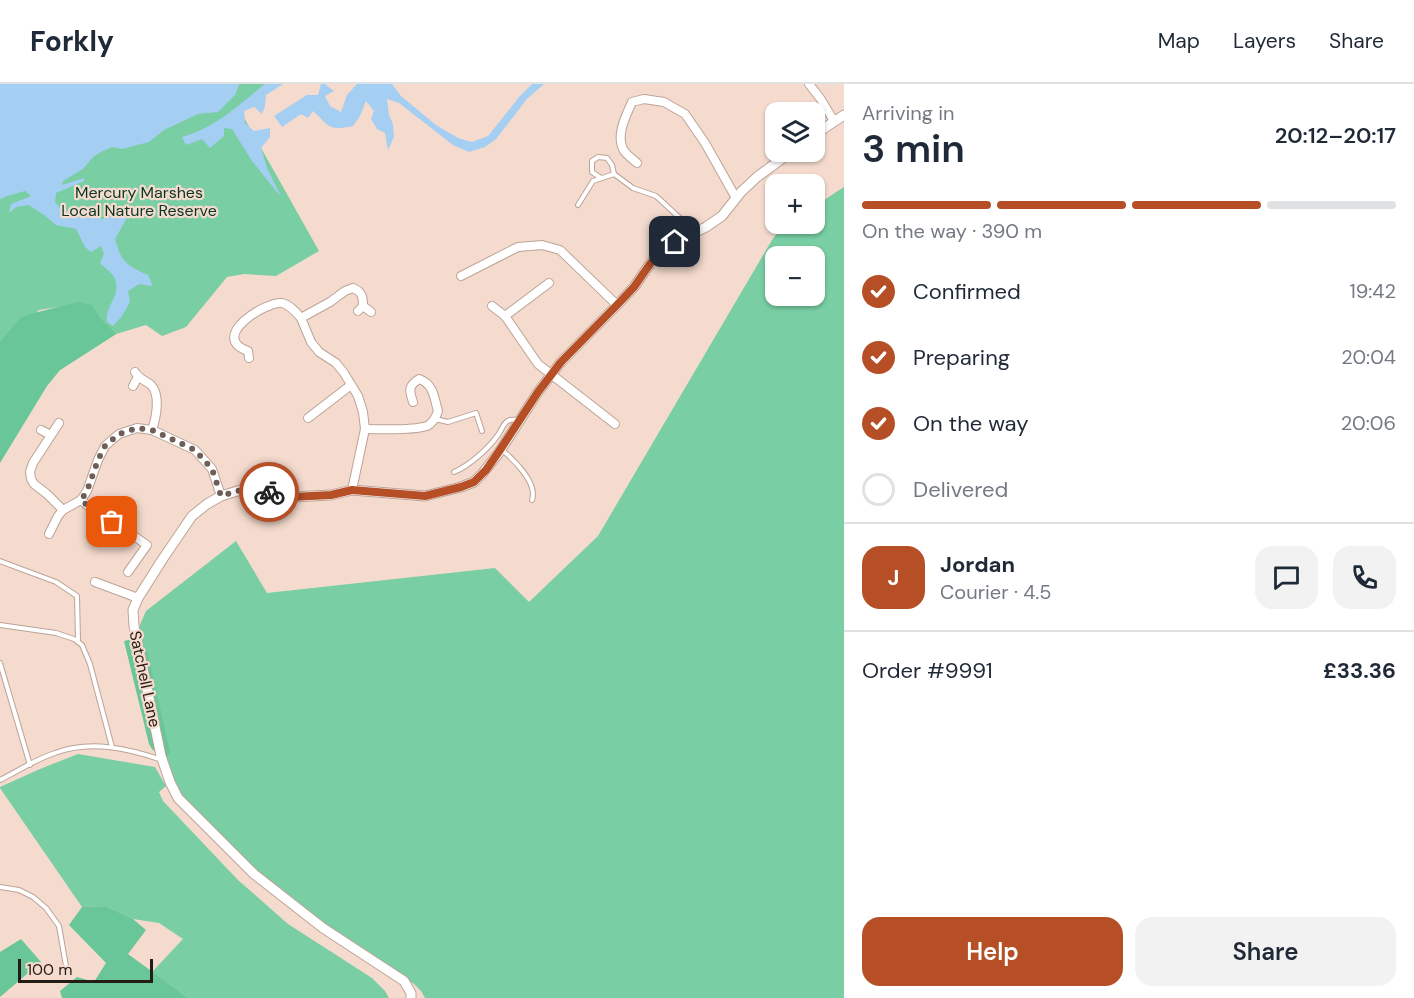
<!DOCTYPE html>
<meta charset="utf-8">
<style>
:root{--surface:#fff;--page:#f2f2f3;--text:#1f2937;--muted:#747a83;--line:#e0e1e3;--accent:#b64f26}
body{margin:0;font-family:"DM Sans",sans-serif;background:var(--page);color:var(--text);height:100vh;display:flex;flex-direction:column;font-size:22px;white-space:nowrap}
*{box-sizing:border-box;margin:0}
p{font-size:20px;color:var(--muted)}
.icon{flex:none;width:33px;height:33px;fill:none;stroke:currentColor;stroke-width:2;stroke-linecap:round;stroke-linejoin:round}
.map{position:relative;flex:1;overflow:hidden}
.details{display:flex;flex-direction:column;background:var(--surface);width:570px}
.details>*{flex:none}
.tools{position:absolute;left:765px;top:18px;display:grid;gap:12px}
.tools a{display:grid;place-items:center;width:60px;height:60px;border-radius:12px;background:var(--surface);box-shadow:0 2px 4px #0004;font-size:30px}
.scale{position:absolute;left:18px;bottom:15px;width:135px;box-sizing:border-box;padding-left:6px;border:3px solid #251b17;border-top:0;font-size:16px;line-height:21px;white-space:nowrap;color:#251b17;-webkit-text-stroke:4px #f5dbce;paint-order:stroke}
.pin{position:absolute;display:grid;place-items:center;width:51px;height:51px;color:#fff;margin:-26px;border-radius:12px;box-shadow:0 3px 9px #0006}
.courier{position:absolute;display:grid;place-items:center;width:60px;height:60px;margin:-30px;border:4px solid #b64f26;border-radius:50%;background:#fff;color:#222;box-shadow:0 2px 8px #0007}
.headline em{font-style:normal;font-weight:600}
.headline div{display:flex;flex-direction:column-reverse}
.headline{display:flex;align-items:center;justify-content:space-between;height:102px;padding:0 18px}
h1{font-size:39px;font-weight:600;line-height:45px}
.bar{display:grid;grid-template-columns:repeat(4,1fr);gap:9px 6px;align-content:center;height:72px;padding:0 18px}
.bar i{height:8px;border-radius:4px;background:var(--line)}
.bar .current{background:var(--accent)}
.bar p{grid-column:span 4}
.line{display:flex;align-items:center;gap:15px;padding:0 18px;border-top:2px solid var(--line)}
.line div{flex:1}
.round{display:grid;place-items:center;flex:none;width:63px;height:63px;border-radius:18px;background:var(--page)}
ol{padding:0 18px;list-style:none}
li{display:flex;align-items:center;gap:18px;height:66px}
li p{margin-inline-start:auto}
li .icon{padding:6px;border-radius:50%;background:var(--accent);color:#fff;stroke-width:4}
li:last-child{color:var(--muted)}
li i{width:33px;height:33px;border:3px solid var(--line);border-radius:50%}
.action{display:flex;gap:12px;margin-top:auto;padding:12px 18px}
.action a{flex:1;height:69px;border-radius:18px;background:var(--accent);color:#fff;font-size:24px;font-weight:600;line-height:69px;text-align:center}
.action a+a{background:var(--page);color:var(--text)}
header{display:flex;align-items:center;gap:36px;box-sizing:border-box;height:84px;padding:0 30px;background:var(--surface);border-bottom:2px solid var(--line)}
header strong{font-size:28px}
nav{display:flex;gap:33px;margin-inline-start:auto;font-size:21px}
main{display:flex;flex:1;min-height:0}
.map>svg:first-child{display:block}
.green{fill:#79cea3;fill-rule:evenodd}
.forest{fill:#68c698}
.water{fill:#a5cef3}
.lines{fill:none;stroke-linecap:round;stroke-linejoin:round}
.service-casing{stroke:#bca397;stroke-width:6}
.minor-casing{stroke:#bca397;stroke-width:10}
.tertiary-casing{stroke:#bca397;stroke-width:11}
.service{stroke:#fff;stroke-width:4}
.minor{stroke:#fff;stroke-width:8}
.tertiary{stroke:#fff;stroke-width:9}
.done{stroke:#6e5e57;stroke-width:6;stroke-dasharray:0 10.8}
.route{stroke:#b64f26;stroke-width:8}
.labels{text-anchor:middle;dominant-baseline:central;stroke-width:4.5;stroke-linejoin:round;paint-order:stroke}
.park-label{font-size:16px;fill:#0b3523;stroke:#f5dbce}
.street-label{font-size:16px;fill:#251b17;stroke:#f5dbce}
</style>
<header>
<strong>Forkly</strong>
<nav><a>Map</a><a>Layers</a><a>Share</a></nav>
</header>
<main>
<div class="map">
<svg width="844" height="914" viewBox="0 0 844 914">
<rect width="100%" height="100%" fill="#f5dbce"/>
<g class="green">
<path d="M 0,0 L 235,11 L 239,0 L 265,0 L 238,23 L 319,167 L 276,192 L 244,190 L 227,193 L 186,243 L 162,252 L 146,241 L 116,250 L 60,286 L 83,219 L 39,226 L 0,258 Z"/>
<path d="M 844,103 L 844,914 L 425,914 L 421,907 L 414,900 L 326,843 L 255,786 L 180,710 L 171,690 L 136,550 L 146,527 L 236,457 L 267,509 L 495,484 L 529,518 L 598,452 L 772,156 C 787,136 791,140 814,140 L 815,122 ZM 776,172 L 814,172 L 814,212 L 776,212 Z"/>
<path d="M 78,670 L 155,683 L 166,702 L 159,708 L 163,717 L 238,796 L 288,840 L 372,894 L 385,907 L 389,914 L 188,914 L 152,888 L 183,855 L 159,839 L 133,835 L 106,822 L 82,823 L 0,704 L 0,703 L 40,685 Z"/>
</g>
<g class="forest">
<path d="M 78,218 L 92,221 L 100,234 L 116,250 L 60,286 L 47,302 L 0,379 L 0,258 L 20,234 L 34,229 Z"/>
<path d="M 136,554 C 143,557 146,563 148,571 L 170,668 L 167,673 L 163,674 L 152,665 L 149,660 L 124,557 Z"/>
<path d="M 106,822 L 133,835 L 146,846 L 128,870 L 188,914 L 62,914 L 60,907 L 77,893 L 94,898 L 106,879 L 69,841 L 82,823 Z"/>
<path d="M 21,855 L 41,878 L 0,913 L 0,868 Z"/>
</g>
<g class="water">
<path d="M 0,0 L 239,0 L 235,11 L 218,28 L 198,30 L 164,46 L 149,58 L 122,65 L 112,63 L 99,69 L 93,73 L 83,85 L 63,97 L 62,101 L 84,94 L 84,97 L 56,109 L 55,118 L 62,126 L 103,135 L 132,125 L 115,155 C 122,179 126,181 148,191 L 153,202 L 139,200 L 128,207 L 130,218 L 122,232 L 113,242 L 107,238 C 104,222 123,211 114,193 C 111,188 104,183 100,179 L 104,170 L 101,162 L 91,168 L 85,163 L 76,145 L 56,141 L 44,131 L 29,121 L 16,123 L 9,129 L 11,120 L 31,112 L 25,107 L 7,112 L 0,115 Z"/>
<path d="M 265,0 L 283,0 L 266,11 L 265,22 L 262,30 L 254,23 L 244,27 L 245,39 L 254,47 L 270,44 L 270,53 L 261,64 L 267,84 L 281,113 L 252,77 L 232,45 L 224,44 L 224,52 L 210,64 L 202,55 L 186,61 L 182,53 C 217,43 237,22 265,0 Z"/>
<path d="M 321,0 L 325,0 L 334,7 L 325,12 L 330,22 L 341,28 L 347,11 L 357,0 L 392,0 L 401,12 L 436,41 L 458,54 L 472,58 L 488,52 L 520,12 L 532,0 L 544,0 L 527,15 L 496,55 L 485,63 L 469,68 L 453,61 L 399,19 L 387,15 L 389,31 L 393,40 L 394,53 L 388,66 L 385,49 L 377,45 L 371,35 L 374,27 L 366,17 L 360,32 L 353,42 C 328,47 330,43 313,27 L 308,34 L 301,30 L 282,43 L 274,32 L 307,11 L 318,11 Z"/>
</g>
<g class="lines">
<defs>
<g id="service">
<path d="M 601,94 L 592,88 L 592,77 L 598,73 L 607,74 L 612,81 L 614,90"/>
<path d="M 578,121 L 593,97 L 614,90 L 633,104 L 656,112 L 695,148"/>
<path d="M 435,335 L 448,338 L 476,329 L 482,347"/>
<path d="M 502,366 C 514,376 538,399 532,416"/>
<path d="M 454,388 C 469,382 489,364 498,351 C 502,346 503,338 510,336 C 511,335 518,336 520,336"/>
<path d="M 0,477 L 56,498 L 77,512 L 78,557"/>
<path d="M 0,541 L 56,549 L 74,555 L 82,561 L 90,580 L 112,663"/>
<path d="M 0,579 L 30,681"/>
<path d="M 0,696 C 18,687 36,675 55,669 C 90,656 127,664 162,676"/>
<path d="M 0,803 L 19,806 L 33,813 L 46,824 L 59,842 L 66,882"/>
</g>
<g id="minor">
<path d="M 809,0 L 820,14 L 834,37"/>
<path d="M 637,79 C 633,75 626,71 623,65 C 616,50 626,32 632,18 L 644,15 L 664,18 L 685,30 L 705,59 L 736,114"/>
<path d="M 461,192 L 518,163 L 542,161 L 560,166 L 617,221"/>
<path d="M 363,222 L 371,228"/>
<path d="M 492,222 L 505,232 L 538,280 L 615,340"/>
<path d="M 505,232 L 549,199"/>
<path d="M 249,274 L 248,267 C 208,253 266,217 282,219 C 290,221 296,228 301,234"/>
<path d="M 135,288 C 139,295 145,296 151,301 C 161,311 156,334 152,346"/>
<path d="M 133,302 L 138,293"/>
<path d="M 308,334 L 351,301"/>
<path d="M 59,339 L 33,379 L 30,388 L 31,395 L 34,400 L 47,410 L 63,426"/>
<path d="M 365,345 C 382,345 411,347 427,342 C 433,339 436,333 438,327 C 434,314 434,300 419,295 C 408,302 409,306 413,318"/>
<path d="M 41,346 L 51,351"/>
<path d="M 352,406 L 365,345 L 363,328 L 358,312 L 344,289 L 336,279 L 319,268 L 311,258 L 301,234 L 330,218 L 345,207 L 353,204 C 362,208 363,212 363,222 L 358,227"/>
<path d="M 81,416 L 100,432 L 124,445 L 147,461 L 128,488"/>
<path d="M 124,445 L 132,433"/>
<path d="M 49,450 L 58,432 L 63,426 L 81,416 L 87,407 L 98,376 L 105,362 L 119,350 L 137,344 L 152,346 L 195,366 L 212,385 L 221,412"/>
<path d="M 95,498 L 138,514"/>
</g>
<g id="tertiary">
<path d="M 814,51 L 844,31"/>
<path d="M 411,914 L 411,909 L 404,897 L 323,844 L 254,790 L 178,714 L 170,698 L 161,672 L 134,542 L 133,526 L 138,514 L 162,476 L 192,432 L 207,420 L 221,412 L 244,405 L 293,413 L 331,411 L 352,406 L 425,412 L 461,403 L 474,398 L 482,390 L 498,370 L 538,308 L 561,278 L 617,221 L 634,203 L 650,180 L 661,167 L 675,158 L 706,143 L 722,132 L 741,108 L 757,93 L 791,68"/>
</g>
</defs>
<use href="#service" class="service-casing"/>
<use href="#minor" class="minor-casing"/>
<use href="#tertiary" class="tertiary-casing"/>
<use href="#service" class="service"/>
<use href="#minor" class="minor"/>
<use href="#tertiary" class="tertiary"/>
</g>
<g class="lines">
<path class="done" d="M 112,438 L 100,432 L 81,416 L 87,407 L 98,376 L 105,362 L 119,350 L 137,344 L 152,346 L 195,366 L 212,385 L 221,412 L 244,405 L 269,408"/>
<path class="route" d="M 269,408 L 292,413 L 331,411 L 352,406 L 425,412 L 461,403 L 474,398 L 486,386 L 498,369 L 538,308 L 561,278 L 617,221 L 634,203 L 650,180 L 661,167 L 675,158"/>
</g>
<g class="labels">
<g class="park-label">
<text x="139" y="108">Mercury Marshes<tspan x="139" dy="18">Local Nature Reserve</tspan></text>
</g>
<g class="street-label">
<text transform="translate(145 595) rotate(78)">Satchell Lane</text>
</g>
</g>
</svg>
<div class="tools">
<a><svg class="icon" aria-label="layers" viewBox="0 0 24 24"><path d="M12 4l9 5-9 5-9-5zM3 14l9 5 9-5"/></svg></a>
<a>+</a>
<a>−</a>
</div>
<div class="scale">100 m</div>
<div class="pin" style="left:112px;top:438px;background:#ea580c"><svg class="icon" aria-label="bag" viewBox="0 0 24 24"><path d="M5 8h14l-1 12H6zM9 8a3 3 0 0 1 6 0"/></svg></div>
<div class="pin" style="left:675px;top:158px;background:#1f2937"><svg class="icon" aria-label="home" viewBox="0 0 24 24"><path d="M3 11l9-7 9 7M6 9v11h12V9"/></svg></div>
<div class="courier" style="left:269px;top:408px"><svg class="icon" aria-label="bike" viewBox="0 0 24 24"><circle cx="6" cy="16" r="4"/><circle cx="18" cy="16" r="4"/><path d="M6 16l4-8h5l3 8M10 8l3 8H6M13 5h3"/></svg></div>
</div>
<section class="details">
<div class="headline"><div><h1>3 min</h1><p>Arriving in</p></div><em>20:12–20:17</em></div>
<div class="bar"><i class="current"></i><i class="current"></i><i class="current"></i><i></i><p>On the way · 390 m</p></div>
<ol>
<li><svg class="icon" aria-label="check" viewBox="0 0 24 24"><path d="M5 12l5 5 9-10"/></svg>Confirmed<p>19:42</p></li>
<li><svg class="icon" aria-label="check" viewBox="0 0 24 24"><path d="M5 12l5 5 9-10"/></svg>Preparing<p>20:04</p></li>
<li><svg class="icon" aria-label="check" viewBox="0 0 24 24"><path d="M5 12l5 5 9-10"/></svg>On the way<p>20:06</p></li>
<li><i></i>Delivered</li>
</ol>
<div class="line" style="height:108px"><b class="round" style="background:var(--accent);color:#fff">J</b><div><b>Jordan</b><p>Courier · 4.5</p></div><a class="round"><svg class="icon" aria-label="chat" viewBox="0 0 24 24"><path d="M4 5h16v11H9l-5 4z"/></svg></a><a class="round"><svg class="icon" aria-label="phone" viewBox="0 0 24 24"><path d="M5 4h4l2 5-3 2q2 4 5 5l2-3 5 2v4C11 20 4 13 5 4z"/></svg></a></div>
<div class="line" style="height:78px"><div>Order #9991</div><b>£33.36</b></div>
<div class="action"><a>Help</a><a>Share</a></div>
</section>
</main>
